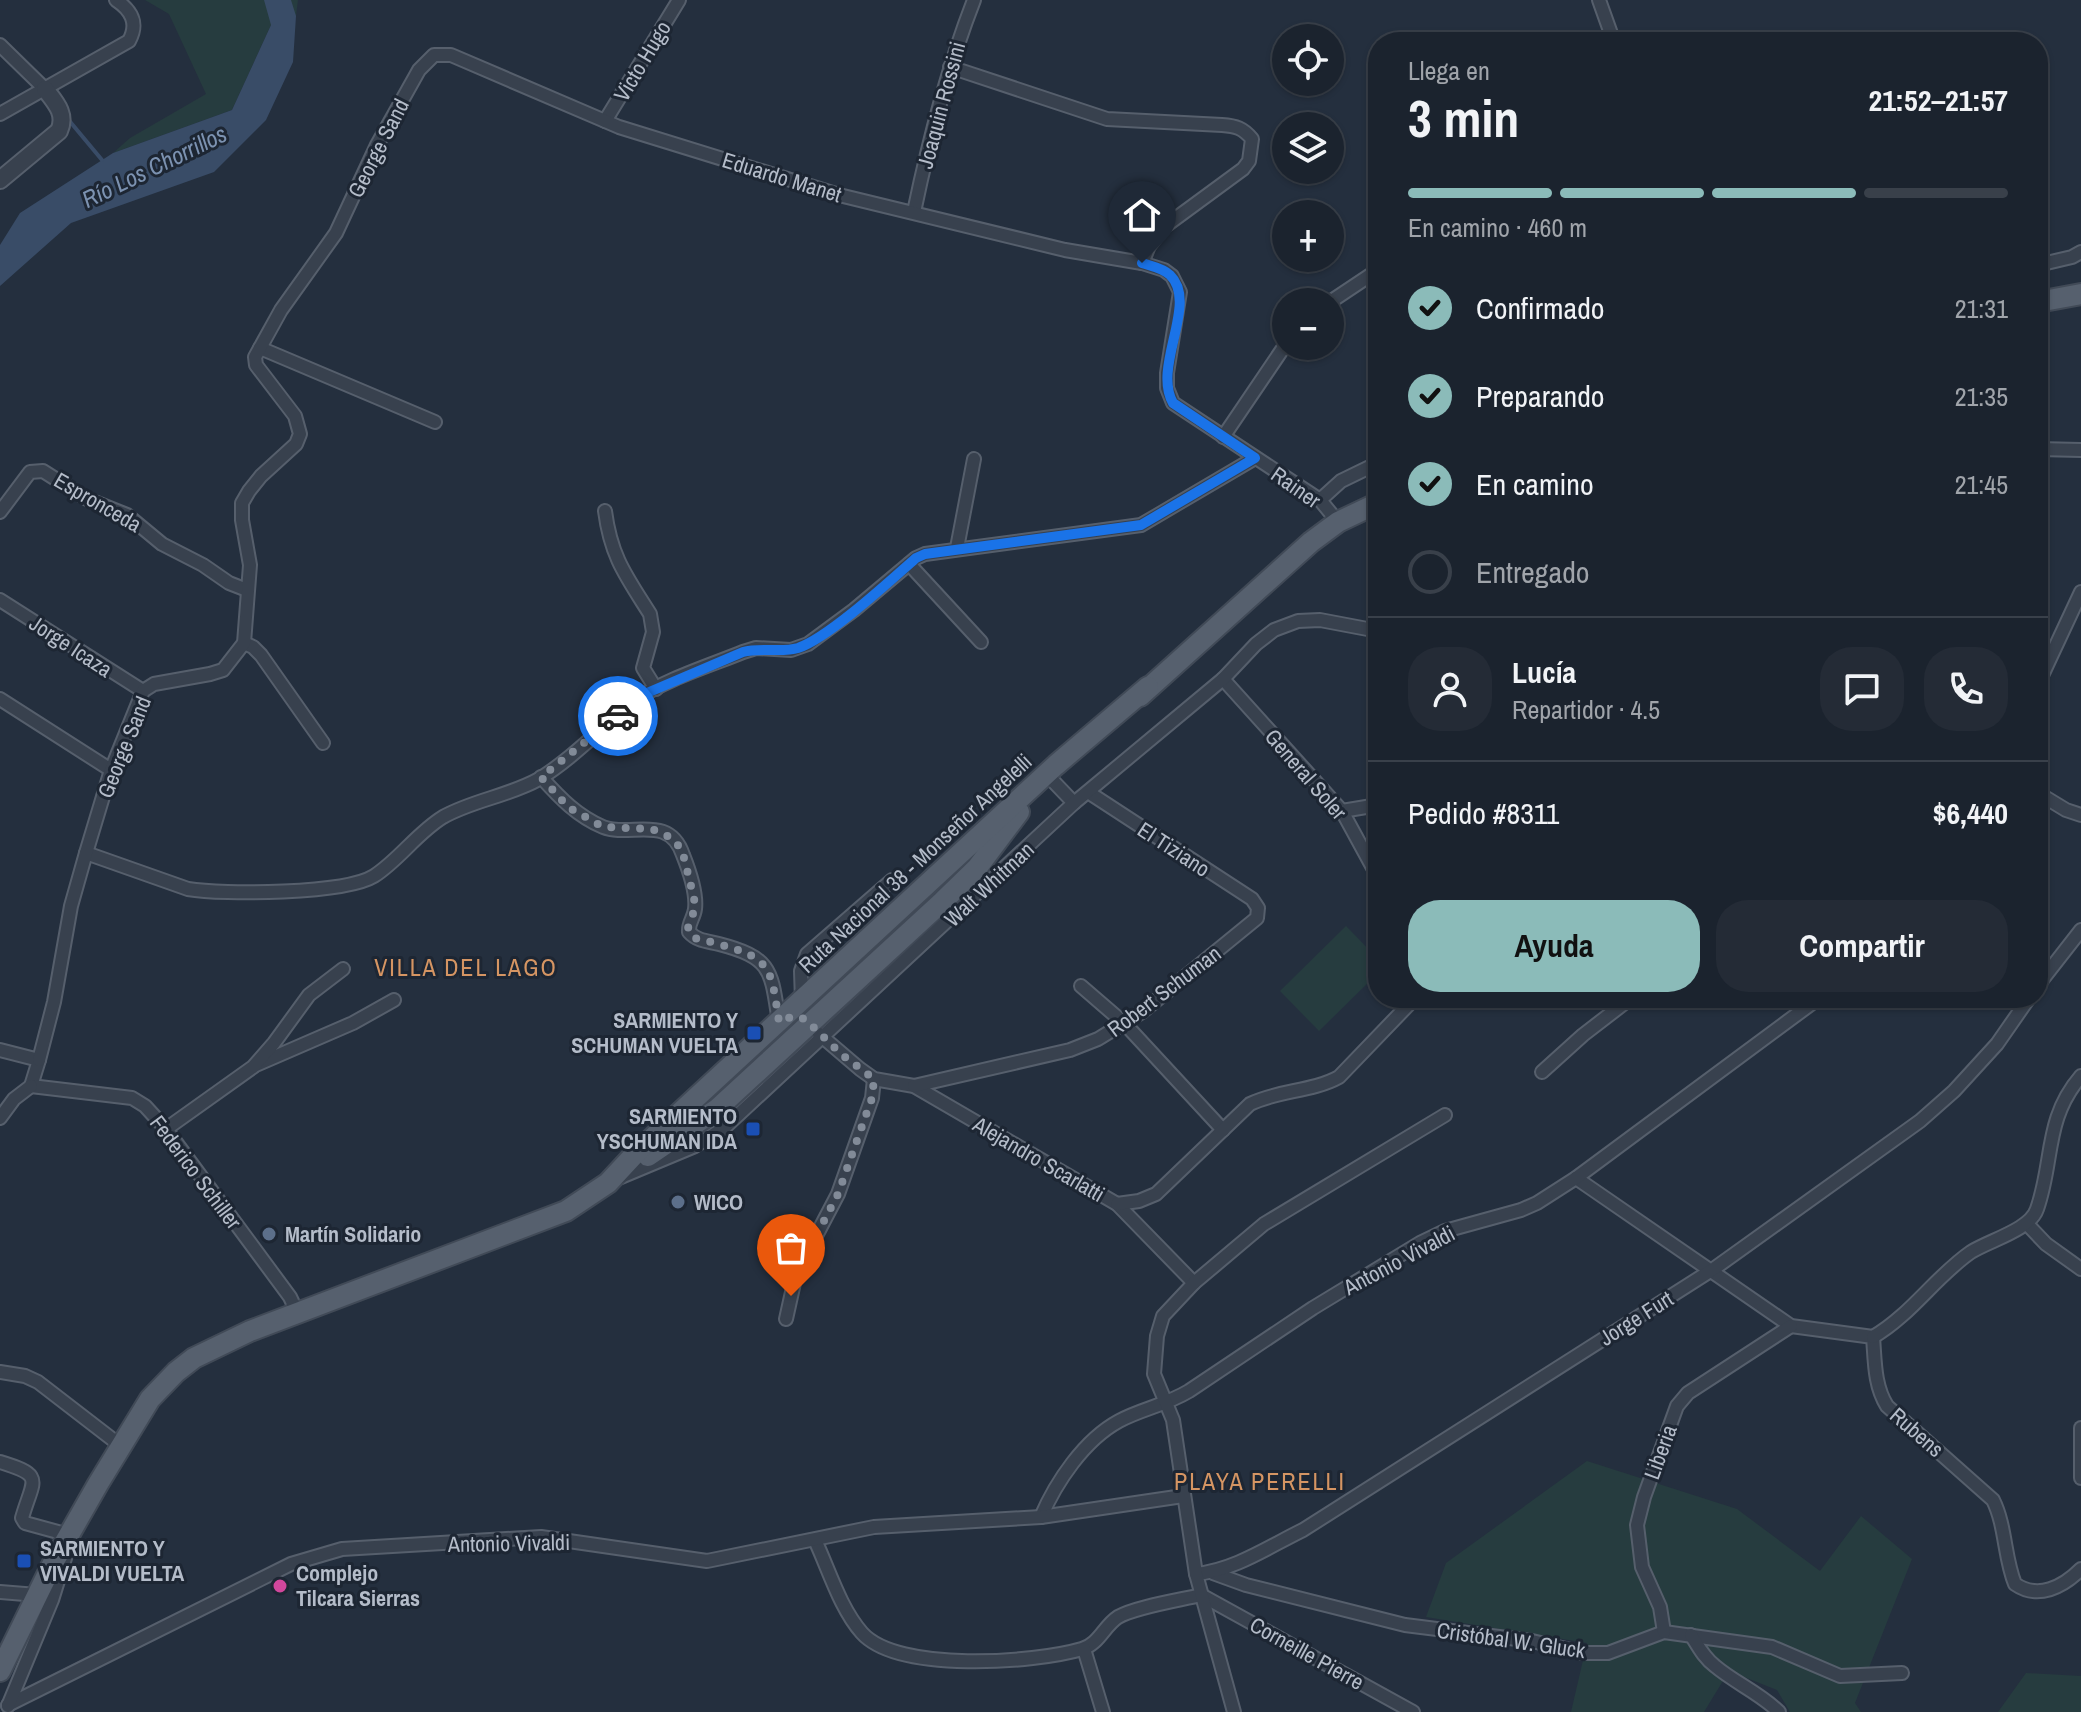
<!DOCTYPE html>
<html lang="es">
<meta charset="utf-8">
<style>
:root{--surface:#1b232e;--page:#242b36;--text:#f1f3f6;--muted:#a0a4aa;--line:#39404a;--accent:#8bbbb9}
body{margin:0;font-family:"Archivo Narrow",sans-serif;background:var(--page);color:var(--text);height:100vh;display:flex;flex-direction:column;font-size:30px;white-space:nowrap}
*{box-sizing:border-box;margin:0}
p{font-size:26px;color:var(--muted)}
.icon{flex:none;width:44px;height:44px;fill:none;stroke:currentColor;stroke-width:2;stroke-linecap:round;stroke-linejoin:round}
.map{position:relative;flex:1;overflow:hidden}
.drawer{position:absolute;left:1368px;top:32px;width:680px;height:976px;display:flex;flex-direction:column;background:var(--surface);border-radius:32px;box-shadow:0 2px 6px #0004,0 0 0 2px var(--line)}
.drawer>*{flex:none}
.fabs{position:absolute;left:1272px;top:24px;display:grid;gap:16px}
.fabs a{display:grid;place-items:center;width:72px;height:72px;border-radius:50%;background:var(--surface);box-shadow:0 2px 6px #0004,0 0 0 2px var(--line);font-size:40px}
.pin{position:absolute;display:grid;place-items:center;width:68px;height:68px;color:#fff;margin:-82px -34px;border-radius:50% 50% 50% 0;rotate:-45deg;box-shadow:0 0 8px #0007}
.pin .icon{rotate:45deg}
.courier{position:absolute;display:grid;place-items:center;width:80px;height:80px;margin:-40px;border:6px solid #1a73e8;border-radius:50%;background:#fff;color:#222;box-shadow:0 2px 10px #0007}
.headline em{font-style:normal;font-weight:700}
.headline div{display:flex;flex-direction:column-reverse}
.headline{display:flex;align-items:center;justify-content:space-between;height:136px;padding:0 40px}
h1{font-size:52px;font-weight:700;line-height:60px}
.bar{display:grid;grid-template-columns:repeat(4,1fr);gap:12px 8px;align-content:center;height:96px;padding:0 40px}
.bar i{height:10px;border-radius:6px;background:var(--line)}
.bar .active{background:var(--accent)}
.bar p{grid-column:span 4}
.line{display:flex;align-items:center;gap:20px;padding:0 40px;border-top:2px solid var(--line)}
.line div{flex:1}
.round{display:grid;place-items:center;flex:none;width:84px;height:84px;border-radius:32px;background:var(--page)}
ol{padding:0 40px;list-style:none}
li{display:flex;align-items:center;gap:24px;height:88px}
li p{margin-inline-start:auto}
li .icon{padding:8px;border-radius:50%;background:var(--accent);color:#111;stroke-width:4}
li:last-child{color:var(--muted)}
li i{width:44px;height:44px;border:4px solid var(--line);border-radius:50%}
.action{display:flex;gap:16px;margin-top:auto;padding:16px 40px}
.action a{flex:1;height:92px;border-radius:32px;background:var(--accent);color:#111;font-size:32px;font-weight:700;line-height:92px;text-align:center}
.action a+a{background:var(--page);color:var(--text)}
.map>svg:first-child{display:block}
.green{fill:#263c3f}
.water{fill:#394c67}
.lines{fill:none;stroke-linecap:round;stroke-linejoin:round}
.stream{stroke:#394c67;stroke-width:4}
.minor-casing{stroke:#565f6c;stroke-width:16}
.tertiary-casing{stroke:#565f6c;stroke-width:20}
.primary-casing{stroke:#414a57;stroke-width:24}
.minor{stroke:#38414e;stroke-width:12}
.tertiary{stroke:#38414e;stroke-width:16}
.primary{stroke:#56606e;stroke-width:20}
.done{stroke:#828b98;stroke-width:8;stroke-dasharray:0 14.4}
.route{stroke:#1a73e8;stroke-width:10}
.transit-dot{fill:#1a4fb4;stroke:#1d2633;stroke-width:3}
.service-dot{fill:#5c6f8a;stroke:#1d2633;stroke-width:3}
.hotel-dot{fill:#d1479c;stroke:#1d2633;stroke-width:3}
.labels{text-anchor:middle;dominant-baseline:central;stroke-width:6;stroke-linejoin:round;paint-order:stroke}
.street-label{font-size:22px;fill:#b4bcc9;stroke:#1d2633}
.poi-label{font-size:22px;font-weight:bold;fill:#b4bcc9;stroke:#1d2633;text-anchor:start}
.water-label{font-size:24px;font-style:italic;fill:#7c92b1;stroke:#1d2633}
.neighbourhood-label{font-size:24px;letter-spacing:2px;fill:#d59563;stroke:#1d2633}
</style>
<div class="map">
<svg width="2081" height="1712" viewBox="0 0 2081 1712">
<rect width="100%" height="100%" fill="#242f3e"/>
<g class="green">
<path d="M 145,0 L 298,0 L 296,16 L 271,25 L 232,110 L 113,153 L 130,138 L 206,94 L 169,14 Z"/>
<path d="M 1346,926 L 1378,959 L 1378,973 L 1319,1031 L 1280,991 Z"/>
<path d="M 1587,1461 L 1737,1509 L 1820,1571 L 1861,1516 L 1912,1559 L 1855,1703 L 1861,1712 L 1790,1712 L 1777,1690 L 1729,1671 L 1704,1712 L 1571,1712 L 1587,1643 L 1426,1617 L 1446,1563 Z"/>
<path d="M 2026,1673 L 2081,1676 L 2081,1712 L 1998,1712 Z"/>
</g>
<path class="water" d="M 264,0 L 291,0 L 296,16 L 293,62 L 266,120 L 214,172 L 71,223 L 0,286 L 0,245 L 20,213 L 113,153 L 232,110 L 271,25 Z"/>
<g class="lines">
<path class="stream" d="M 67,118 L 102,160"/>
<defs>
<g id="minor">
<path d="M 1599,0 L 1614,42"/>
<path d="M 0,45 L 45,89"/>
<path d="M 950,67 L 1107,119 L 1222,125 C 1236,126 1243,128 1252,139 L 1249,161 L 1243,169 L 1164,227 L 1149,246 L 1142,263"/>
<path d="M 0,114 L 129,41 C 139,23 131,10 116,0"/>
<path d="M 605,121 L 679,0"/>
<path d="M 914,212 C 929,140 947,69 974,0"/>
<path d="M 2038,265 L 2072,257 L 2081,252"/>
<path d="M 1330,302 L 1378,270"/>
<path d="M 260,348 L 435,422"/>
<path d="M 1223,437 L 1286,344"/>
<path d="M 2038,449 L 2081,450"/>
<path d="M 1320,500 L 1341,481 L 1378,463"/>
<path d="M 605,511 C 611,557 626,576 650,614 L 653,632 L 643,668 L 656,689"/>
<path d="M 0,512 L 30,472 L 43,471 L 87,499 L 127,515 L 162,544 L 203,565 L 229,583 L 247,590"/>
<path d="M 957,548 L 974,459"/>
<path d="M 909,564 L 981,642"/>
<path d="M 0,600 L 143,691"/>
<path d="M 244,643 L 253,647 L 261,655 L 323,743"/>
<path d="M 1223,679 L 1342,811 L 1378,877"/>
<path d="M 2038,684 L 2081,592"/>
<path d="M 0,699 L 111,770"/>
<path d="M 541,777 C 560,798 577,816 603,827 C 630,838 669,813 683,855 C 689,870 697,893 695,909 C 694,918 688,923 689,932 C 697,941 707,941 719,944 C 773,958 771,971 779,1022"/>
<path d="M 1052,780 L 1074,803"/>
<path d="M 2038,793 L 2066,810 L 2081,815"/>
<path d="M 1342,811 L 1378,805"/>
<path d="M 86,853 L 188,889 C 223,895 345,894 374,876 C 399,860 417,833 443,817 C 473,800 509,796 539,779 C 575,757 604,724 638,699 C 661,681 714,664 743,652 L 756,648 L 791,650 L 808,644 L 854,610 L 916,558 L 925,554 L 1141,525 L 1255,458"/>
<path d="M 2038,985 L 2081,930"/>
<path d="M 1081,986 L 1125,1024 L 1223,1130"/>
<path d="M 802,1001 L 801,971 L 807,954 L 892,880"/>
<path d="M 819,1034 L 860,1069 L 874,1079 L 914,1086 L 1117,1204 L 1194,1283"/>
<path d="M 0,1050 L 39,1060 L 31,1086"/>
<path d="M 39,1060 L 54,1002 L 71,906 L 86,853 L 111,770 L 143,691 L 154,684 L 210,674 L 223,670 L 244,643 L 250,565 L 242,520 L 242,503 L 249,491 L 261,476 L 296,444 L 300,434 L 295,416 L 256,365 L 255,357 L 281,310 L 336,233 L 377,145 L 419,70 L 434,55 L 451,55 L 619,127 L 839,195 L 1065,250 L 1142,263 L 1164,270 L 1172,276 L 1180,292 L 1167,373 L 1167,388 L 1173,403 L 1320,500 L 1338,522"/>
<path d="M 256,1065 L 353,1023 L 394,1000"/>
<path d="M 1542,1072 L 1583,1035 L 1631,998"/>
<path d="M 31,1086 L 132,1098 L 145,1106 L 166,1129 L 290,1297 L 297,1312"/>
<path d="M 914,1086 L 1070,1050 L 1098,1039 L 1142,1012 L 1257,918 L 1258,908 L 1252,899 L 1088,792"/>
<path d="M 0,1118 L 14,1099 L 31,1086"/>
<path d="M 166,1129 L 253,1067 L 274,1043 L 309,995 L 343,969"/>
<path d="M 1576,1178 L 1791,1326 L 1873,1337 C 1875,1361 1874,1385 1887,1406 L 1993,1500 C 2006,1526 2004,1557 2015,1584 C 2038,1600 2063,1587 2081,1569"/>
<path d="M 616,1179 L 695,1146 L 723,1129 L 1074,803 L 1223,679 L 1256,644 L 1274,630 L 1298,621 L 1320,620 L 1378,631"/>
<path d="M 1117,1204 L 1139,1201 L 1156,1194 L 1250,1104 C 1278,1090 1312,1092 1339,1077 L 1415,998"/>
<path d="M 2027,1224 L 2046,1244 L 2081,1269"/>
<path d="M 786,1319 L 796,1274 L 838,1194 L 872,1098 L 874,1079"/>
<path d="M 1873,1337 C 1911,1315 1936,1276 1971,1252 C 1990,1240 2030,1230 2037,1209 C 2054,1161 2044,1119 2081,1076"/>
<path d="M 0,1372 L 25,1376 L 38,1382 L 121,1446"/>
<path d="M 2081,1428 L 2081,1478"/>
<path d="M 0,1462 C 46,1476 33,1479 22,1518 L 25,1523 L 69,1535"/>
<path d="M 1041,1517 C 1056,1482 1084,1440 1119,1421 C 1141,1409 1166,1405 1189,1391 L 1313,1308 L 1420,1243 L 1445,1231 L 1521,1210 L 1537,1203 L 1576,1178 L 1819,998"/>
<path d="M 815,1540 C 829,1570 840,1608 862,1633 C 898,1673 1034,1663 1082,1649 C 1099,1644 1104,1626 1118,1617 C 1135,1607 1180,1600 1201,1595 L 1413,1712"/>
<path d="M 1213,1573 L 1246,1585 L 1405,1625 L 1532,1641 L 1583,1653 L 1608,1653 L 1664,1632 L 1772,1647 L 1840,1676 L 1902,1673"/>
<path d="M 1196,1574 C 1235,1570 1268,1547 1303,1530 L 1715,1268 L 1920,1121 L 1954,1091 L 1997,1044 L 2029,998"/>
<path d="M 0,1592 L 37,1595"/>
<path d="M 1664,1632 L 1660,1607 L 1642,1567 L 1637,1525 L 1644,1497 L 1677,1406 L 1688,1393 L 1791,1326"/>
<path d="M 1691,1635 C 1698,1646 1704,1658 1715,1666 C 1735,1683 1760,1693 1779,1712"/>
<path d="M 1084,1649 L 1103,1712"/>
<path d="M 8,1705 L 291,1564 L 342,1549 L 541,1537 L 707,1561 L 874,1527 L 1041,1517 L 1183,1496"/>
<path d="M 8,1706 L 52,1600 L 66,1555"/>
<path d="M 1234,1712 L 1196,1574 L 1173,1420 L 1154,1374 L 1157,1336 L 1163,1316 L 1194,1283 L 1264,1224 L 1445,1115"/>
</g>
<path id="tertiary" d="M 0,180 L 59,131 C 67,114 55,102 45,89"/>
<g id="primary">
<path d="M 2038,302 L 2081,294"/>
<path d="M 1140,696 L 1311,542 L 1338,522 L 1378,503"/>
<path d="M 648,1156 L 717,1109 L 943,901 L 977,868 L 1019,812"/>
<path d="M 0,1671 L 53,1563 L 98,1484 L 150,1399 L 176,1372 L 194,1358 L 250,1331 L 566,1211 L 608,1183 L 634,1155 L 1056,765 L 1148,687"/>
</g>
</defs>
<use href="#minor" class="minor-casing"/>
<use href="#tertiary" class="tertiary-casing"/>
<use href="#primary" class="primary-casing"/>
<use href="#minor" class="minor"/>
<use href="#tertiary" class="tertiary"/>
<use href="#primary" class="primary"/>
</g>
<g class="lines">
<path class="done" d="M 618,716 L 541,777 L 568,807 L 603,827 L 652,829 L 672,838 L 682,850 L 694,898 L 695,908 L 688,928 L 693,937 C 701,941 710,941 718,944 C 773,958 771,970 779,1022 L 793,1016 L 805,1019 L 841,1054 L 874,1079 L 872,1098 L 838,1194 L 796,1274 L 791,1296"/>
<path class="route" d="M 618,716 L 647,693 L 743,652 C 761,647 781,653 798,648 C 828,638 890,581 916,558 L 925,554 L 1141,525 L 1255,458 L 1173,403 C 1152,366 1199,303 1170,275 C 1163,268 1151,266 1142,263"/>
</g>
<g class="transit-dot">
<rect x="746" y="1025" width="16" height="16" rx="4"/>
<rect x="745" y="1121" width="16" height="16" rx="4"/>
<rect x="16" y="1553" width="16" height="16" rx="4"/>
</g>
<g class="service-dot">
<circle cx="678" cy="1202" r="8"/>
<circle cx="269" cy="1234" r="8"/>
</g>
<circle class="hotel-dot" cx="280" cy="1586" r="8"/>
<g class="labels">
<g class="street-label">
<text transform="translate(642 61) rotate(-59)">Victo Hugo</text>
<text transform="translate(941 105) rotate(-75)">Joaquin Rossini</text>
<text transform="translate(378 148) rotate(-63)">George Sand</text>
<text transform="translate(782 177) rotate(17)">Eduardo Manet</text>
<text transform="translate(1296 487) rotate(35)">Rainer</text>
<text transform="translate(98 502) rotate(30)">Espronceda</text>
<text transform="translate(71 646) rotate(33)">Jorge Icaza</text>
<text transform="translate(124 747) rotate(-68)">George Sand</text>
<text transform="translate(1306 774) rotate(49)">General Soler</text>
<text transform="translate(1174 849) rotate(33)">El Tiziano</text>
<text transform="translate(915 863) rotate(-43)">Ruta Nacional 38 - Monseñor Angelelli</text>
<text transform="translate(989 884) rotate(-43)">Walt Whitman</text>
<text transform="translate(1164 991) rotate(-37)">Robert Schuman</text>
<text transform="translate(1039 1159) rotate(30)">Alejandro Scarlatti</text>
<text transform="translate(196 1172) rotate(53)">Federico Schiller</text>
<text transform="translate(1399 1260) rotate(-28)">Antonio Vivaldi</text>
<text transform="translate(1636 1318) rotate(-32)">Jorge Furt</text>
<text transform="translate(1917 1432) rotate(41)">Rubens</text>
<text transform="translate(1660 1452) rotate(-70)">Liberia</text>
<text transform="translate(509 1543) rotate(-1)">Antonio Vivaldi</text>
<text transform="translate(1511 1640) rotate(8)">Cristóbal W. Gluck</text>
<text transform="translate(1307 1653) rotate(29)">Corneille Pierre</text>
</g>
<g class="poi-label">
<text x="738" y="1020" text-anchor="end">SARMIENTO Y<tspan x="738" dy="25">SCHUMAN VUELTA</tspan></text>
<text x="737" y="1116" text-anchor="end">SARMIENTO<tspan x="737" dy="25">YSCHUMAN IDA</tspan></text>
<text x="694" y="1202">WICO</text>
<text x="285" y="1234">Martín Solidario</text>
<text x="40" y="1548">SARMIENTO Y<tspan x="40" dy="25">VIVALDI VUELTA</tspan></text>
<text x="296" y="1573">Complejo<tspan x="296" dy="25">Tilcara Sierras</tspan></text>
</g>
<g class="water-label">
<text transform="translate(154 166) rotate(-26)">Río Los Chorrillos</text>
</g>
<g class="neighbourhood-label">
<text x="466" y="967">VILLA DEL LAGO</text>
<text x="1260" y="1481">PLAYA PERELLI</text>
</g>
</g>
</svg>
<div class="fabs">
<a><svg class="icon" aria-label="locate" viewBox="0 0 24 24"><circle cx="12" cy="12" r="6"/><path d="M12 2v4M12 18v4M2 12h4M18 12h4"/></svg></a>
<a><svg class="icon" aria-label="layers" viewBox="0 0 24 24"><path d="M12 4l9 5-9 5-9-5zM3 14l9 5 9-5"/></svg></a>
<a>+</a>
<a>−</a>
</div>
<div class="pin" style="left:791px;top:1296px;background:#ea580c"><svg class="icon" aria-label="bag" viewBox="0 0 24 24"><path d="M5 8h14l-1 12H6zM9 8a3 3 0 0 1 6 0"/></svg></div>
<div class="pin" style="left:1142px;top:263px;background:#1f2937"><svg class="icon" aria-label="home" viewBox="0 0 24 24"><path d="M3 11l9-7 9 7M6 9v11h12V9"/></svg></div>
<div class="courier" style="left:618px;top:716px"><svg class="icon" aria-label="car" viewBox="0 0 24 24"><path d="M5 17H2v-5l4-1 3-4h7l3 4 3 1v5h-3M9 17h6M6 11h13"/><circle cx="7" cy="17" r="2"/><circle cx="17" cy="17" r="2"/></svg></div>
<section class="drawer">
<div class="headline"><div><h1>3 min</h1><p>Llega en</p></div><em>21:52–21:57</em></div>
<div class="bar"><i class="active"></i><i class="active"></i><i class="active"></i><i></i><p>En camino · 460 m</p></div>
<ol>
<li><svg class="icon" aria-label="check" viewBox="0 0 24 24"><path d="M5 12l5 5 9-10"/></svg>Confirmado<p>21:31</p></li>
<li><svg class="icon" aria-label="check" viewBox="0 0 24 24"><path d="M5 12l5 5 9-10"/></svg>Preparando<p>21:35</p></li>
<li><svg class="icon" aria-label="check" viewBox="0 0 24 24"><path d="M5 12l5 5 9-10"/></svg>En camino<p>21:45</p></li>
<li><i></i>Entregado</li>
</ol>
<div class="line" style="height:144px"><a class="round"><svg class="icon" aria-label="person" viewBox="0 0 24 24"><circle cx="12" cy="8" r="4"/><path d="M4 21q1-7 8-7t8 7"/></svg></a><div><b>Lucía</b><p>Repartidor · 4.5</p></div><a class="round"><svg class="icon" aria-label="chat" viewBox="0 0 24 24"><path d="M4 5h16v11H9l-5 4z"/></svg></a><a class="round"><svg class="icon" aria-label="phone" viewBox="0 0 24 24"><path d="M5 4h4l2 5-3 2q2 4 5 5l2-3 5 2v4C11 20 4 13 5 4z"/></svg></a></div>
<div class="line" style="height:104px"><div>Pedido #8311</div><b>$6,440</b></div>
<div class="action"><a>Ayuda</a><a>Compartir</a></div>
</section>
</div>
